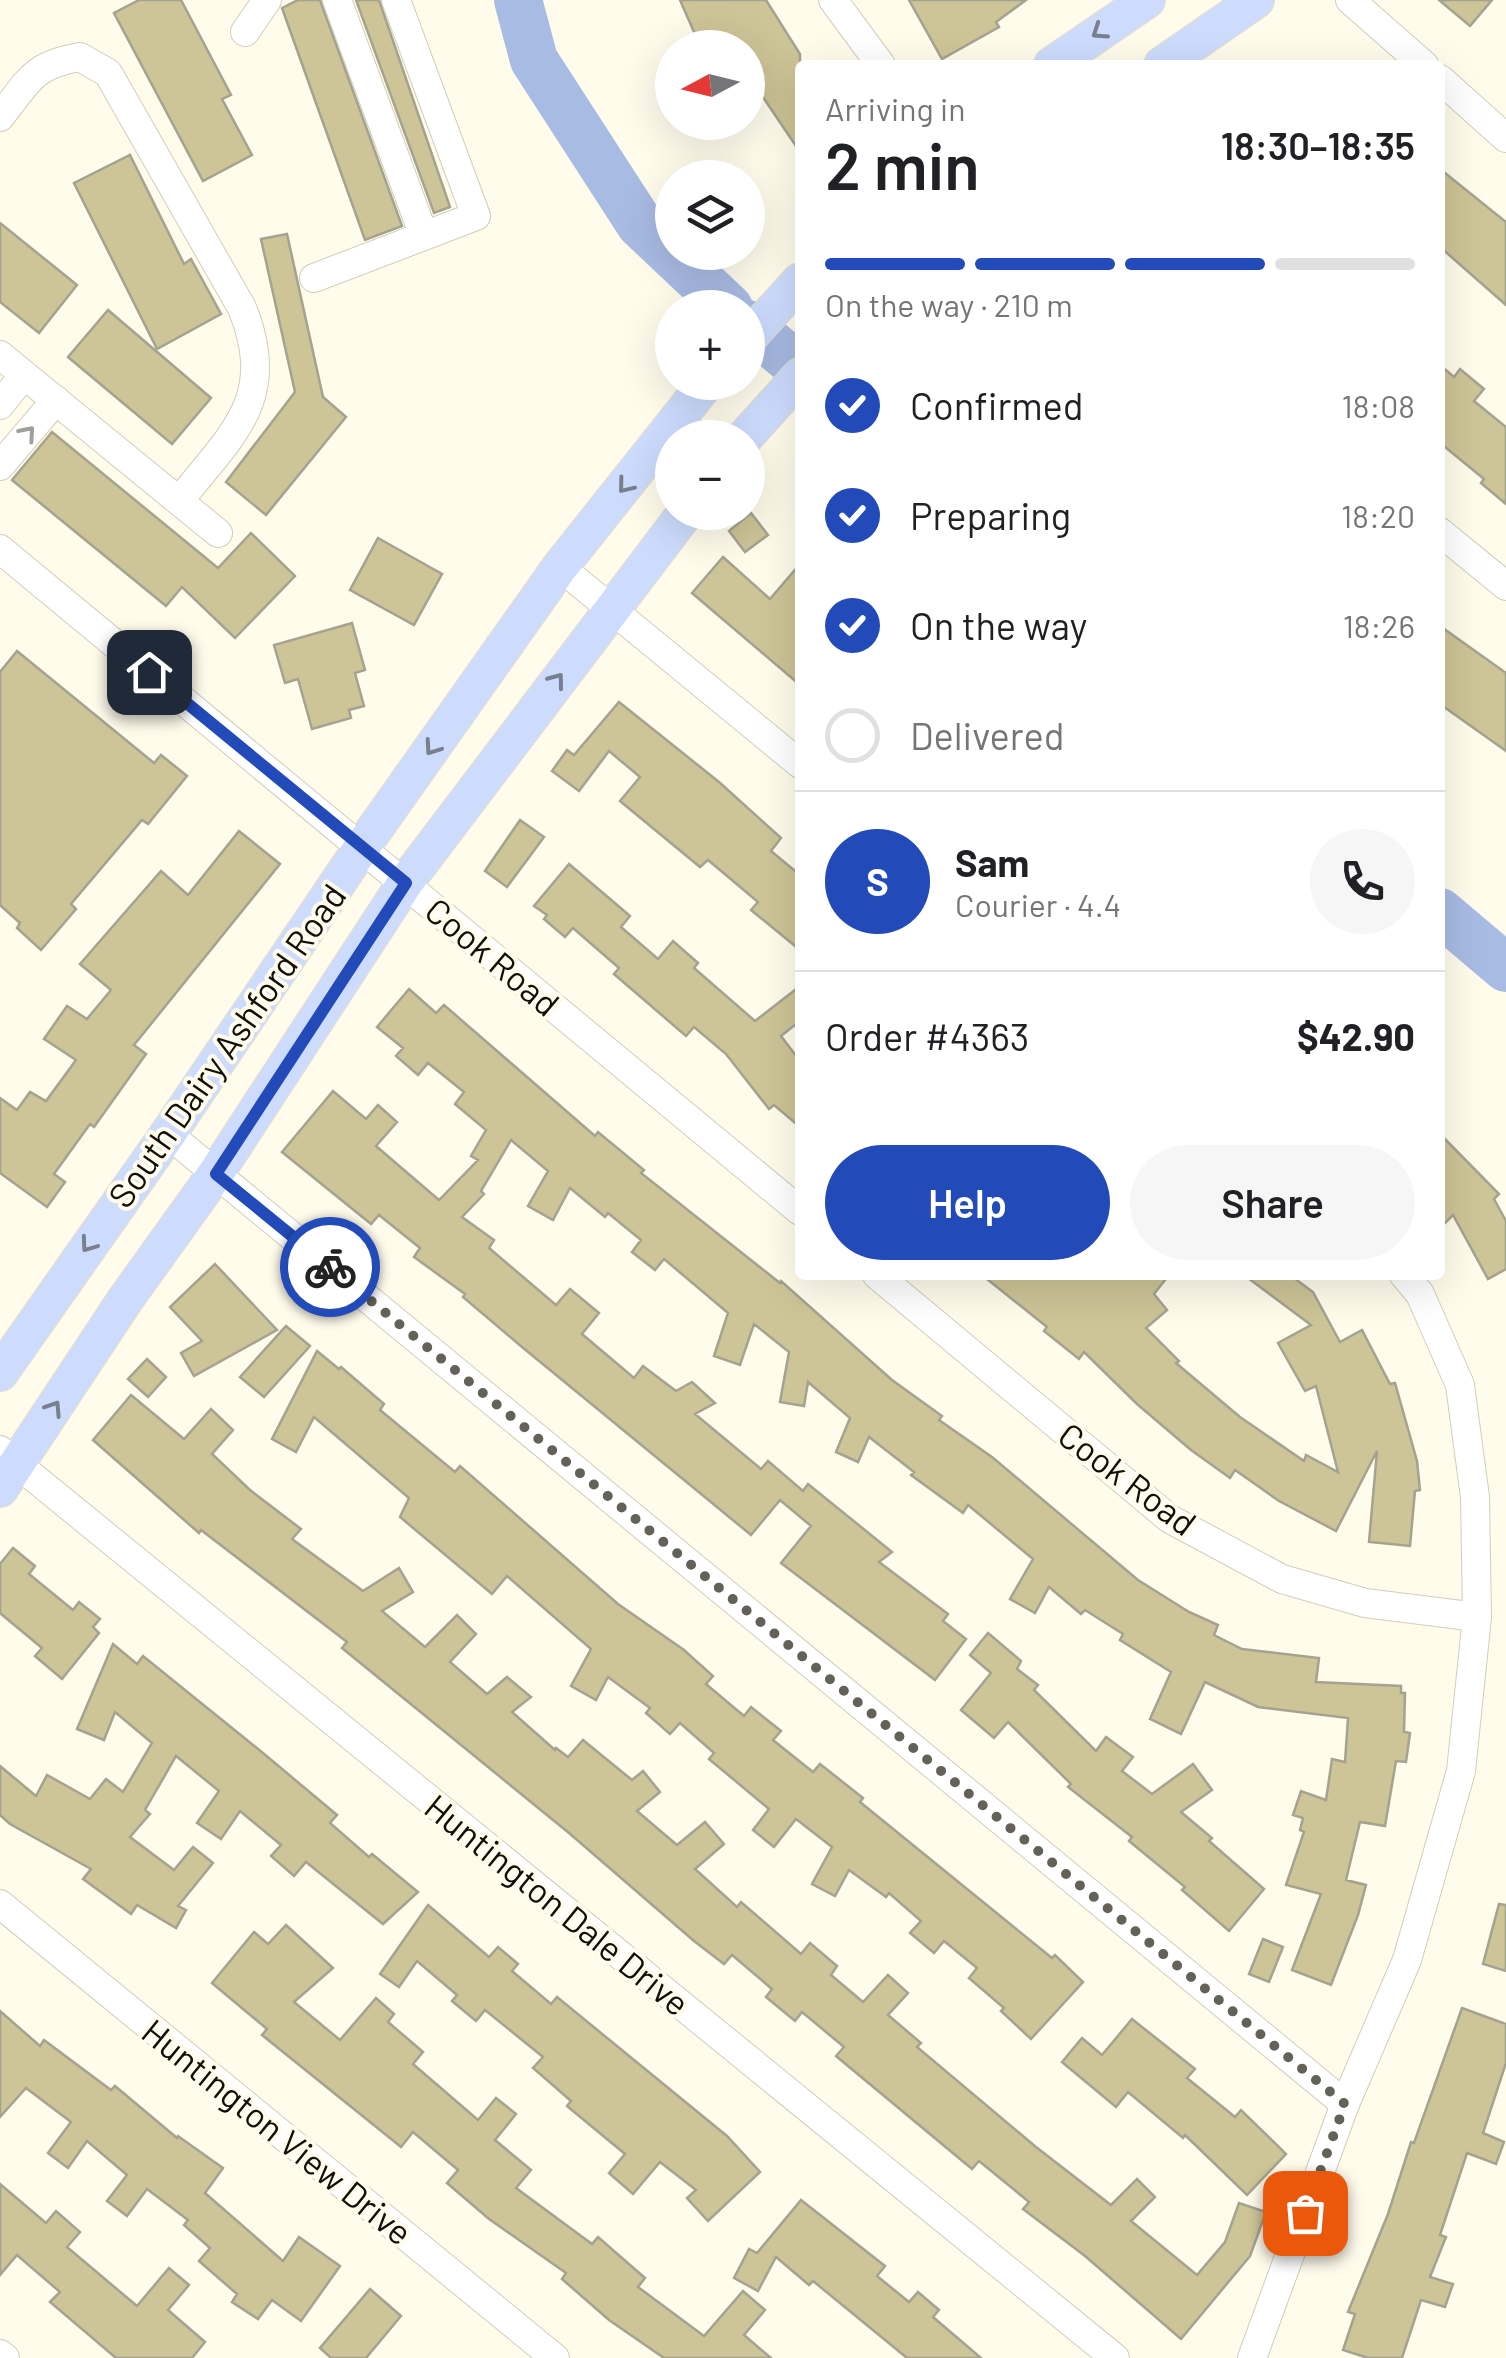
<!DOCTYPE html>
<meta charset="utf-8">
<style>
:root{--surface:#fff;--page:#f6f6f6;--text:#202124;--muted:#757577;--line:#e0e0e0;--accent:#224ab8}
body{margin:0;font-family:Barlow,sans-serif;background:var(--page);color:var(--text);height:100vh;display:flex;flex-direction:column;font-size:38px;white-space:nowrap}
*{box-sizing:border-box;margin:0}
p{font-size:32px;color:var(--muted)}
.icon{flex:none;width:55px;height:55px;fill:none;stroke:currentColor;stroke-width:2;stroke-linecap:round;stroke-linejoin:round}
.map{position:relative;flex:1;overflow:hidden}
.details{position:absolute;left:795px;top:60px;width:650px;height:1220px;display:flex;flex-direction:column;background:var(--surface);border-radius:10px;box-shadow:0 10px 40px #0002}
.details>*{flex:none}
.needle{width:65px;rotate:263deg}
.fabs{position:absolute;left:655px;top:30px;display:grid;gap:20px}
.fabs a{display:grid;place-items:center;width:110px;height:110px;border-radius:50%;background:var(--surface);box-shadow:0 10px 40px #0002;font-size:50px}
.pin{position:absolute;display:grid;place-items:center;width:85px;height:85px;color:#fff;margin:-42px;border-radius:20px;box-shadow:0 5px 15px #0006}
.courier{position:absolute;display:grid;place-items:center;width:100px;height:100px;margin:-50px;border:8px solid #224ab8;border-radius:50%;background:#fff;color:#222;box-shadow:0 2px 12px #0007}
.head em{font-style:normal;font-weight:600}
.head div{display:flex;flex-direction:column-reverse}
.head{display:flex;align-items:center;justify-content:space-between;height:170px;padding:0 30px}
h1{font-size:65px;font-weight:600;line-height:75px}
.bar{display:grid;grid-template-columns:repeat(4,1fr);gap:15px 10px;align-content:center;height:120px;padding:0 30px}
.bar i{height:12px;border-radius:8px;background:var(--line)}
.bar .selected{background:var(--accent)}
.bar p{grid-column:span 4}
.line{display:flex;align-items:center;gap:25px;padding:0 30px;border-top:2px solid var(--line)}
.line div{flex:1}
.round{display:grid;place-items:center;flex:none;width:105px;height:105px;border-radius:52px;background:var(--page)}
ol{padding:0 30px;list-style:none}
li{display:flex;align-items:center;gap:30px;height:110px}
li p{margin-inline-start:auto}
li .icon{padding:10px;border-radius:50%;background:var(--accent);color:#fff;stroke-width:4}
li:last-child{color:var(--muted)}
li i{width:55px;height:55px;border:5px solid var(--line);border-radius:50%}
.button{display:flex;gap:20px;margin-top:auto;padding:20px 30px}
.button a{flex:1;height:115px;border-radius:60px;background:var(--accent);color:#fff;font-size:40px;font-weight:600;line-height:115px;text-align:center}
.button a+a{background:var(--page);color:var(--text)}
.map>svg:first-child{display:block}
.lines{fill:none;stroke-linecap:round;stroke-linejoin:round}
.river{stroke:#a8bbe3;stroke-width:48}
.building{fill:#cdc497;stroke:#a5a290;stroke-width:2.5}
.minor-casing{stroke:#d1cebb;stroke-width:30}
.major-casing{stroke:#dedddc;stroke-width:38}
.minor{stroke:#fff;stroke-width:28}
.major{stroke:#cddcfd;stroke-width:35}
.oneway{stroke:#787f8f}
.oneway2{stroke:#9f9f9c}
.done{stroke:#646158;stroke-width:10;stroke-dasharray:0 18}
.route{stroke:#224ab8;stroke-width:12}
.labels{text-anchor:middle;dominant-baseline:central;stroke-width:8;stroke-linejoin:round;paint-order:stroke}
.street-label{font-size:35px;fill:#100e08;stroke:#fffcec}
</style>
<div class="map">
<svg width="1506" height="2358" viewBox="0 0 1506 2358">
<rect width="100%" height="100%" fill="#fffcec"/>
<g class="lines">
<g class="river">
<path d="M 518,0 L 534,60 L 640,224 L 729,308"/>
<path d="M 748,324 L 800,368"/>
<path d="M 1440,912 L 1506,968"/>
</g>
</g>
<g class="building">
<path d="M 139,0 L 181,0 L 231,95 L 222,99 L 252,155 L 203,181 L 114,13 Z"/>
<path d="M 298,0 L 320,0 L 402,226 L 365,240 L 282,8 Z"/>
<path d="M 356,0 L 379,0 L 450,207 L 434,213 Z"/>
<path d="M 680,0 L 766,0 L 800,54 L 800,152 L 748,75 L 748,48 L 701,48 Z"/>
<path d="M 909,0 L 1026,0 L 996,22 L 999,27 L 942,59 Z"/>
<path d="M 1439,0 L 1492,0 L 1470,26 Z"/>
<path d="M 130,155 L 184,264 L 191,259 L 221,314 L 157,349 L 74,183 Z"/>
<path d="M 1440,169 L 1506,222 L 1506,305 L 1440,247 Z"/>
<path d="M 0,223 L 77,285 L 39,333 L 0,302 Z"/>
<path d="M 287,234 L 323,397 L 346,417 L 266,515 L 226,482 L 295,392 L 261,239 Z"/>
<path d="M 108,310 L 211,398 L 172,444 L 68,357 Z"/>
<path d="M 1440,365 L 1454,377 L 1460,369 L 1484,389 L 1474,401 L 1506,427 L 1506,504 L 1481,483 L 1484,479 L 1440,443 Z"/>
<path d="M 52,432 L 218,568 L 251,533 L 295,576 L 235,638 L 182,587 L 166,606 L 12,480 Z"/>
<path d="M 751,513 L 768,535 L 745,552 L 729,531 Z"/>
<path d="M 378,538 L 442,574 L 414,625 L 350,590 Z"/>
<path d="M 723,557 L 770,599 L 800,564 L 800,685 L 692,593 Z"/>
<path d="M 352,623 L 365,670 L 355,673 L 364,706 L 349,710 L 351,718 L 312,729 L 298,679 L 285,683 L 274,645 Z"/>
<path d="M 1440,626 L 1506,673 L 1506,751 L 1440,704 Z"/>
<path d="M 17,651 L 154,763 L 161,755 L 187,776 L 148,824 L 142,820 L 71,904 L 76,909 L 41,950 L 17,928 L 20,923 L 0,905 L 0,672 Z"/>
<path d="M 619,702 L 719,782 L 781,838 L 771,851 L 800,875 L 800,950 L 751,910 L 758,902 L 708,860 L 700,867 L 620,801 L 640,777 L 609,751 L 579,791 L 552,771 L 567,750 L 574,755 Z"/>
<path d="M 520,820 L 544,837 L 507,887 L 485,871 Z"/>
<path d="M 239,831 L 280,864 L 134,1045 L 146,1054 L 94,1127 L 90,1124 L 54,1174 L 65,1182 L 47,1207 L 0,1173 L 0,1098 L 17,1110 L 30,1092 L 46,1101 L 76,1060 L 44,1039 L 67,1006 L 87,1019 L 111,990 L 80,964 L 161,871 L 188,895 Z"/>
<path d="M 569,864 L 630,916 L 621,927 L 658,959 L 673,941 L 698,963 L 694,968 L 755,1021 L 800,986 L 800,1021 L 781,1036 L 800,1061 L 800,1127 L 774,1105 L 769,1109 L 726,1054 L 694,1027 L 686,1036 L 614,974 L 619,968 L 573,928 L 565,937 L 544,919 L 547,915 L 534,906 Z"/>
<path d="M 409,989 L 436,1013 L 444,1005 L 595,1136 L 598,1132 L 644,1170 L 641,1173 L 780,1283 L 781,1281 L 892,1380 L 942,1416 L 939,1420 L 992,1457 L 1138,1580 L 1189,1612 L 1218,1625 L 1214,1635 L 1242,1649 L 1319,1658 L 1316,1682 L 1401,1686 L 1401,1693 L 1405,1693 L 1404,1732 L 1410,1733 L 1406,1762 L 1396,1761 L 1385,1826 L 1360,1822 L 1346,1880 L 1366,1885 L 1358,1915 L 1331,1985 L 1292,1970 L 1321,1894 L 1286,1885 L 1304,1832 L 1300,1830 L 1303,1818 L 1293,1815 L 1301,1791 L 1326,1800 L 1332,1759 L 1345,1762 L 1348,1718 L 1258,1707 L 1205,1682 L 1181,1734 L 1150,1719 L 1171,1672 L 1120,1640 L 1123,1634 L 1085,1610 L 1081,1614 L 1049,1587 L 1035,1613 L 1010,1599 L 1033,1559 L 968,1505 L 963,1513 L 911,1475 L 914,1472 L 869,1437 L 858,1462 L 836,1452 L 850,1418 L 808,1382 L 804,1406 L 780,1402 L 789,1352 L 754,1324 L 740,1365 L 714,1356 L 728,1313 L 664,1259 L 655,1270 L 632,1252 L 641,1240 L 608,1213 L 605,1217 L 570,1188 L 553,1220 L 528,1206 L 548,1171 L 511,1140 L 481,1191 L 484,1194 L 462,1217 L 494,1240 L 489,1248 L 556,1305 L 570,1289 L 599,1313 L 582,1334 L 634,1378 L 643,1366 L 676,1391 L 692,1382 L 715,1403 L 695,1414 L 761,1469 L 768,1461 L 803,1491 L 808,1484 L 892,1552 L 879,1562 L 948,1614 L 943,1621 L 966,1639 L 935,1680 L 781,1563 L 811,1526 L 780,1500 L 751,1535 L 522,1347 L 463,1297 L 465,1294 L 414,1257 L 420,1248 L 379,1215 L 371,1224 L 282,1152 L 333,1091 L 366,1119 L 378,1105 L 397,1122 L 376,1146 L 439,1200 L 478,1160 L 471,1156 L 486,1130 L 455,1104 L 464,1092 L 428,1063 L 418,1075 L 396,1056 L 403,1048 L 377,1027 Z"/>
<path d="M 1440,1134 L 1499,1194 L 1494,1199 L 1506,1221 L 1506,1269 L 1488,1279 L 1453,1215 L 1440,1228 Z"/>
<path d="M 215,1264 L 277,1330 L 194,1376 L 181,1353 L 202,1341 L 170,1307 Z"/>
<path d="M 982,1275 L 1169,1275 L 1154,1294 L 1167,1310 L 1146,1328 L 1179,1361 L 1176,1363 L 1240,1417 L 1304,1461 L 1306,1455 L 1338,1472 L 1316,1386 L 1305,1391 L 1278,1343 L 1311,1325 L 1244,1275 L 1290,1275 L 1313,1292 L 1340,1342 L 1362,1330 L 1390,1384 L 1395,1383 L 1417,1461 L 1420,1490 L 1415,1491 L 1410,1546 L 1369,1542 L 1377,1451 L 1336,1531 L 1279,1501 L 1235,1470 L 1230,1478 L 1191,1450 L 1137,1404 L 1084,1352 L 1079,1359 L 1044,1331 L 1047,1327 Z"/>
<path d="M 286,1326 L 310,1346 L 264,1397 L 240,1377 Z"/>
<path d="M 317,1351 L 339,1369 L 341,1367 L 384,1404 L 380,1410 L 455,1472 L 460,1466 L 618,1604 L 684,1650 L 713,1676 L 706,1684 L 744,1716 L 751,1707 L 781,1731 L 773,1740 L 813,1772 L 820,1764 L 863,1798 L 860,1802 L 1052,1958 L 1055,1955 L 1083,1982 L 1031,2039 L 1001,2011 L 1004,2008 L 969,1978 L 977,1968 L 944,1941 L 934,1953 L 910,1933 L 921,1921 L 889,1893 L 886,1897 L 849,1870 L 835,1896 L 812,1884 L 832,1847 L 796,1819 L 774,1847 L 753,1830 L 769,1809 L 709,1759 L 714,1753 L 680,1723 L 670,1734 L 646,1713 L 650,1708 L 608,1677 L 596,1700 L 571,1686 L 591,1649 L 507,1576 L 492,1594 L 400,1517 L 409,1498 L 314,1417 L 296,1452 L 272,1439 Z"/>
<path d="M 147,1359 L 166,1377 L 148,1397 L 128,1379 Z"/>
<path d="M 131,1395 L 184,1439 L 211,1409 L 233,1430 L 212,1454 L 250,1490 L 301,1529 L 292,1539 L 363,1591 L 399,1568 L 413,1592 L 382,1611 L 425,1647 L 457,1615 L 476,1634 L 450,1662 L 487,1694 L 507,1677 L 531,1697 L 512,1712 L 555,1750 L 556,1748 L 568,1757 L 583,1740 L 632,1780 L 643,1771 L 660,1792 L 637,1811 L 677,1845 L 705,1822 L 724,1844 L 695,1869 L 737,1907 L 741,1902 L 801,1954 L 810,1943 L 837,1966 L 831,1975 L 863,2002 L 888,1975 L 908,1993 L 888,2015 L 921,2043 L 917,2047 L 1036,2147 L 1111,2205 L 1137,2179 L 1155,2197 L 1131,2221 L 1197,2275 L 1225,2242 L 1239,2203 L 1266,2212 L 1250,2256 L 1181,2339 L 1085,2256 L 1023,2209 L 1029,2202 L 979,2161 L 972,2169 L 836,2056 L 844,2047 L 802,2012 L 795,2021 L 766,1997 L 772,1989 L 732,1955 L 724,1964 L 694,1941 L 569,1833 L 342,1648 L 347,1642 L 201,1530 L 199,1533 L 93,1440 Z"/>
<path d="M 13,1548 L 35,1566 L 29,1574 L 73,1610 L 79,1602 L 100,1619 L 93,1627 L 99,1633 L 62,1679 L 35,1656 L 42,1648 L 0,1613 L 0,1564 Z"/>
<path d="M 988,1633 L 1021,1661 L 1017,1669 L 1038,1685 L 1034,1690 L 1096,1751 L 1106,1737 L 1133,1757 L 1122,1771 L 1152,1794 L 1193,1764 L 1212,1790 L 1181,1812 L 1212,1838 L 1209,1841 L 1264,1889 L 1229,1931 L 1182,1890 L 1185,1887 L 1129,1841 L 1132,1837 L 1068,1787 L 1071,1784 L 1008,1722 L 994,1738 L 961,1710 L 991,1673 L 970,1655 Z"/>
<path d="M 113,1644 L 137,1664 L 143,1656 L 263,1753 L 337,1815 L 330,1823 L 369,1857 L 372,1854 L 418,1892 L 383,1924 L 306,1862 L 294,1876 L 271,1856 L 281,1845 L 240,1811 L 221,1839 L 197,1823 L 219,1791 L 176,1756 L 145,1810 L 150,1814 L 130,1837 L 174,1870 L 193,1847 L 213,1863 L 178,1906 L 186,1910 L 176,1928 L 137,1905 L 131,1914 L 83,1879 L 91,1869 L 10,1824 L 0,1815 L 0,1766 L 36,1796 L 47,1775 L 90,1799 L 106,1779 L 123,1792 L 152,1743 L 115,1712 L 104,1740 L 77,1729 Z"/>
<path d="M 1499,1904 L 1506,1905 L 1506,1971 L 1483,1964 Z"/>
<path d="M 428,1905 L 489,1957 L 498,1947 L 518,1964 L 512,1971 L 551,2004 L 557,1997 L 727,2136 L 760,2172 L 708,2221 L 687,2198 L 696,2190 L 660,2162 L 633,2194 L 609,2173 L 625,2154 L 567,2106 L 571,2101 L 533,2068 L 543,2057 L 485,2010 L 476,2021 L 452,2001 L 457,1995 L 417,1961 L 399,1987 L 380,1974 Z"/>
<path d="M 286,1925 L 333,1968 L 294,2002 L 340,2040 L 376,1998 L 394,2014 L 388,2022 L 423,2052 L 413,2064 L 478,2120 L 496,2098 L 516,2114 L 495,2140 L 531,2170 L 516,2188 L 592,2244 L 598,2237 L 645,2278 L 638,2287 L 704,2336 L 743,2291 L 765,2310 L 744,2335 L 771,2358 L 664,2358 L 609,2320 L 562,2279 L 566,2273 L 489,2219 L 447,2183 L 458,2170 L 413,2132 L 401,2147 L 262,2035 L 267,2029 L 212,1983 L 254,1932 L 268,1944 Z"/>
<path d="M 1263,1939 L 1283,1947 L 1269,1982 L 1249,1974 Z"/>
<path d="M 1462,2008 L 1506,2024 L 1506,2063 L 1483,2133 L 1504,2142 L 1496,2164 L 1467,2153 L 1440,2235 L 1446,2237 L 1430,2277 L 1453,2284 L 1445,2307 L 1421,2300 L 1402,2358 L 1368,2358 L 1343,2350 L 1355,2314 L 1348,2312 L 1388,2214 L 1411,2142 L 1414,2143 Z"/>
<path d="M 0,2011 L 40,2046 L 44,2040 L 111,2090 L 115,2086 L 177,2138 L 178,2136 L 223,2168 L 205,2193 L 283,2261 L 299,2237 L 340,2266 L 301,2321 L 272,2300 L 258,2319 L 232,2302 L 237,2294 L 199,2261 L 210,2248 L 184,2225 L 188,2220 L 147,2189 L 127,2216 L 107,2201 L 127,2175 L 87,2141 L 68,2168 L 48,2153 L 71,2122 L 26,2088 L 0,2117 Z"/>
<path d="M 1132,2019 L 1195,2069 L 1187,2078 L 1235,2117 L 1241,2110 L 1286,2154 L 1247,2195 L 1185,2135 L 1183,2138 L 1128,2092 L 1116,2107 L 1062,2062 L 1082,2038 L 1102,2055 Z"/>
<path d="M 0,2184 L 46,2223 L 56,2211 L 80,2232 L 67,2247 L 137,2306 L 169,2268 L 189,2285 L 168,2310 L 205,2342 L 192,2358 L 116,2358 L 50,2302 L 60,2292 L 17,2255 L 0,2275 Z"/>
<path d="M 801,2200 L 885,2266 L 877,2276 L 909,2302 L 918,2292 L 939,2310 L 933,2317 L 981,2358 L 907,2358 L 813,2281 L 809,2285 L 776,2257 L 758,2291 L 734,2278 L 749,2249 L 757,2253 Z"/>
<path d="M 370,2289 L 401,2316 L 366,2358 L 331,2358 L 320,2348 Z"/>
</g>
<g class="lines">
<defs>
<g id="minor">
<path d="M 337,0 L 424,236"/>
<path d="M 833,0 L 881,65"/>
<path d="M 1350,0 L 1424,65"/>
<path d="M 245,32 L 267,0"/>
<path d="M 1440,79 L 1506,138"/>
<path d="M 0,117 C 29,81 32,65 80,57 L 108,73 L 242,308 C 279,399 232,434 179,501"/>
<path d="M 314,278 L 476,216 L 396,0"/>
<path d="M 0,355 L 218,533"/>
<path d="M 0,405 L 24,375"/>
<path d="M 0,466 L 56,400"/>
<path d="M 1440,532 L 1506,586"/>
<path d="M 0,549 L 800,1211"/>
<path d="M 560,567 L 800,764"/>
<path d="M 168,1134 L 1345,2104"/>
<path d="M 877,1275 L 1170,1519 L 1282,1579 L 1365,1603 L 1477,1617"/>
<path d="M 0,1450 L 1115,2358"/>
<path d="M 0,1904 L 555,2358"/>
<path d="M 0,2354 L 5,2358"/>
<path d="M 1252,2358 L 1345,2104 L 1407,1960 L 1461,1771 L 1477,1617 L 1475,1497 L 1460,1385 L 1420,1294 L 1404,1275"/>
</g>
<g id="major">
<path d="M 1052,65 L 1147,0"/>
<path d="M 1162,65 L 1256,0"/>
<path d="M 748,338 L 800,281"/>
<path d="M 744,438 L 800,376"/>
<path d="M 0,1373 L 168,1134 L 362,847 L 560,567 L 707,382"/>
<path d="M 0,1489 L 125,1300 L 216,1173 L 405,883 L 686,512"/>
</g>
</defs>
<use href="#minor" class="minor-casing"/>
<use href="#major" class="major-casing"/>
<use href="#minor" class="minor"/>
<use href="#major" class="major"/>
</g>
<defs><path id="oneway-chevron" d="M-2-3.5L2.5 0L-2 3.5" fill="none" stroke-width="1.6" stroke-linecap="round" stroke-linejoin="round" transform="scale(2.5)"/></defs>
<g class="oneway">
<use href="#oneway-chevron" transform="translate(1099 32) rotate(146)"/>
<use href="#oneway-chevron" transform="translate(625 486) rotate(129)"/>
<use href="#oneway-chevron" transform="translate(557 680) rotate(-53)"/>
<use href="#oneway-chevron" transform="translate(432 748) rotate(125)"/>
<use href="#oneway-chevron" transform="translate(88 1245) rotate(126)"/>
<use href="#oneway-chevron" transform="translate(54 1408) rotate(-57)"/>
</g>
<use class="oneway2" href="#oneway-chevron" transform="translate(28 433) rotate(-49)"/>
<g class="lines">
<path class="done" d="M 330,1267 L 1345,2104 L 1305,2213"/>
<path class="route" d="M 149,672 L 406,883 L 216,1174 L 330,1267"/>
</g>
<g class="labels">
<g class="street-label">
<text transform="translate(493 956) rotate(40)">Cook Road</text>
<text transform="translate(226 1045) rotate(-55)">South Dairy Ashford Road</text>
<text transform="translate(1128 1478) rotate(37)">Cook Road</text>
<text transform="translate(558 1904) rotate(39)">Huntington Dale Drive</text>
<text transform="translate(278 2131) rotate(39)">Huntington View Drive</text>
</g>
</g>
</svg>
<div class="fabs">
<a><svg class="needle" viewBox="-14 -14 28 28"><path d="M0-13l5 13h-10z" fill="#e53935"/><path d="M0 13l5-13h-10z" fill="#757577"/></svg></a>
<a><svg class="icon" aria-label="layers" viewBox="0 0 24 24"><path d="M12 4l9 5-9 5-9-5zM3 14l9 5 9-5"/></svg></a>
<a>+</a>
<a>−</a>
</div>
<div class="pin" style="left:1305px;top:2213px;background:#ea580c"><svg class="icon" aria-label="bag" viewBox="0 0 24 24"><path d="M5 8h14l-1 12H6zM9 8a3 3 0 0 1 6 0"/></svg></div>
<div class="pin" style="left:149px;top:672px;background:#1f2937"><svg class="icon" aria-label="home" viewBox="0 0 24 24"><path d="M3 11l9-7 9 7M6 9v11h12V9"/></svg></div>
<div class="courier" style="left:330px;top:1267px"><svg class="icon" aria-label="bike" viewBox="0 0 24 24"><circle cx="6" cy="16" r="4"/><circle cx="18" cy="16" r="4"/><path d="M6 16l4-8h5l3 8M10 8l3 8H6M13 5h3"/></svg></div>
<section class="details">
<div class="head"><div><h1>2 min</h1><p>Arriving in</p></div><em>18:30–18:35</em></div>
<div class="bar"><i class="selected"></i><i class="selected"></i><i class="selected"></i><i></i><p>On the way · 210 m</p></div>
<ol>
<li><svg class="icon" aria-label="check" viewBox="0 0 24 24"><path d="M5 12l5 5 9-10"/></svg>Confirmed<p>18:08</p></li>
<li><svg class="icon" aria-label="check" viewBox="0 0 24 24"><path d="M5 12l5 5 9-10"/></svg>Preparing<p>18:20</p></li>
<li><svg class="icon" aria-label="check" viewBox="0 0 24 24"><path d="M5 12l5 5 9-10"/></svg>On the way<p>18:26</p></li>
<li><i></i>Delivered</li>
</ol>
<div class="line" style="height:180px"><b class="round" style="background:var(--accent);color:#fff">S</b><div><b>Sam</b><p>Courier · 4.4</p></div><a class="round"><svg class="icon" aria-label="phone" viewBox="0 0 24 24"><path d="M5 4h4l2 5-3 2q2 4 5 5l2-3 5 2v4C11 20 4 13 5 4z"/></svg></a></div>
<div class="line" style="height:130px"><div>Order #4363</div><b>$42.90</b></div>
<div class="button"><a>Help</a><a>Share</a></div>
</section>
</div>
